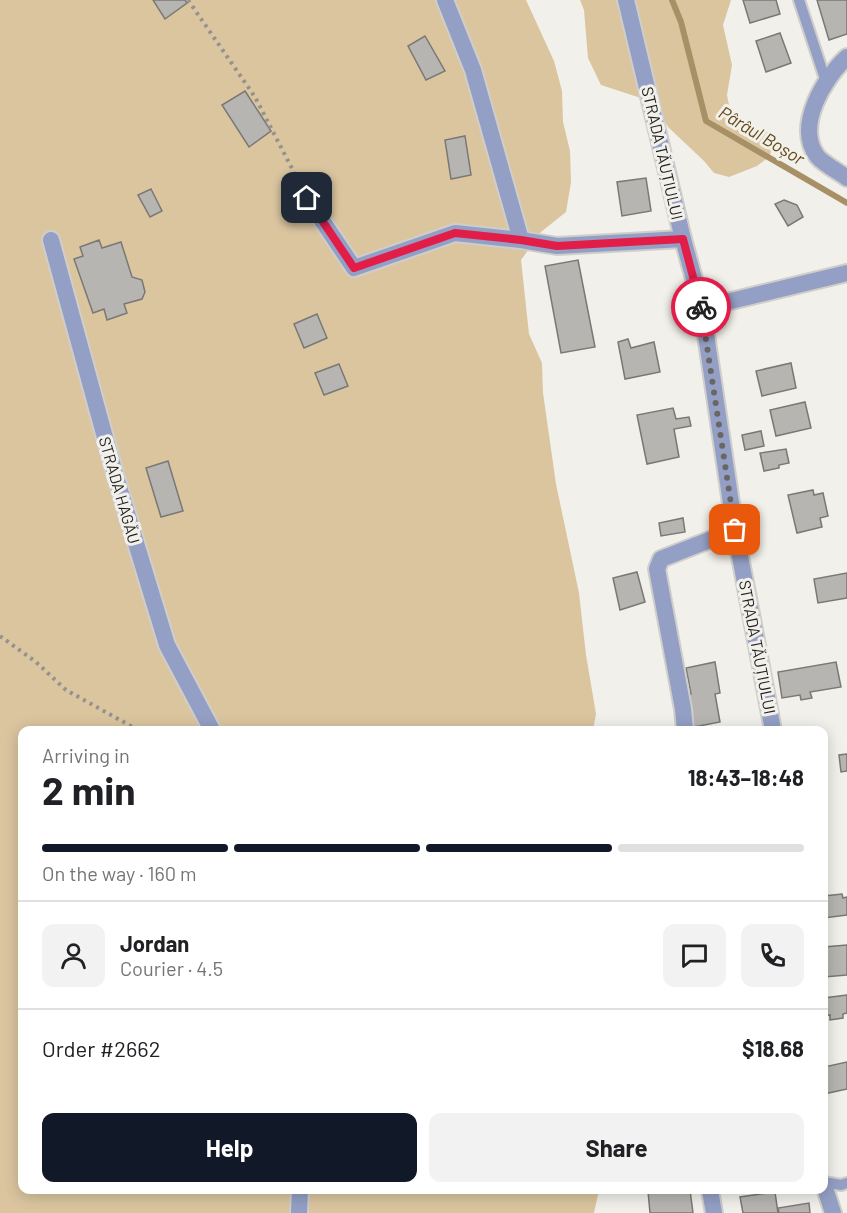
<!DOCTYPE html>
<meta charset="utf-8">
<style>
:root{--surface:#fff;--page:#f2f2f2;--text:#202124;--muted:#757577;--line:#e0e0e0;--accent:#111827}
body{margin:0;font-family:Barlow,sans-serif;background:var(--page);color:var(--text);height:100vh;display:flex;flex-direction:column;font-size:22px;white-space:nowrap}
*{box-sizing:border-box;margin:0}
p{font-size:20px;color:var(--muted)}
.icon{flex:none;width:33px;height:33px;fill:none;stroke:currentColor;stroke-width:2;stroke-linecap:round;stroke-linejoin:round}
.map{position:relative;flex:1;overflow:hidden}
.panel{position:absolute;left:18px;top:726px;width:810px;height:468px;display:flex;flex-direction:column;background:var(--surface);border-radius:12px;box-shadow:0 3px 15px #0003}
.panel>*{flex:none}
.pin{position:absolute;display:grid;place-items:center;width:51px;height:51px;color:#fff;margin:-26px;border-radius:12px;box-shadow:0 3px 9px #0006}
.courier{position:absolute;display:grid;place-items:center;width:60px;height:60px;margin:-30px;border:4px solid #e11d48;border-radius:50%;background:#fff;color:#222;box-shadow:0 2px 8px #0007}
.headline em{font-style:normal;font-weight:700}
.headline div{display:flex;flex-direction:column-reverse}
.headline{display:flex;align-items:center;justify-content:space-between;height:102px;padding:0 24px}
h1{font-size:39px;font-weight:700;line-height:45px}
.bar{display:grid;grid-template-columns:repeat(4,1fr);gap:9px 6px;align-content:center;height:72px;padding:0 24px}
.bar i{height:8px;border-radius:4px;background:var(--line)}
.bar .on{background:var(--accent)}
.bar p{grid-column:span 4}
.line{display:flex;align-items:center;gap:15px;padding:0 24px;border-top:2px solid var(--line)}
.line div{flex:1}
.round{display:grid;place-items:center;flex:none;width:63px;height:63px;border-radius:12px;background:var(--page)}
.cta{display:flex;gap:12px;margin-top:auto;padding:12px 24px}
.cta a{flex:1;height:69px;border-radius:12px;background:var(--accent);color:#fff;font-size:24px;font-weight:700;line-height:69px;text-align:center}
.cta a+a{background:var(--page);color:var(--text)}
.map>svg:first-child{display:block}
.green{fill:#dac59f}
.lines{fill:none;stroke-linecap:round;stroke-linejoin:round}
.stream{stroke:#a79065;stroke-width:6}
.building{fill:#b7b5b1;stroke:#7a7874;stroke-width:1.5}
.service-casing{stroke:#d0ceca;stroke-width:14}
.minor-casing{stroke:#d0ceca;stroke-width:20}
.tertiary-casing{stroke:#d0ceca;stroke-width:20}
.path{stroke:#94928f;stroke-width:4;stroke-dasharray:3 4.5;stroke-linecap:butt}
.service{stroke:#939fc4;stroke-width:10}
.minor{stroke:#939fc4;stroke-width:16}
.tertiary{stroke:#939fc4;stroke-width:16}
.done{stroke:#686764;stroke-width:6;stroke-dasharray:0 10.8}
.route{stroke:#e11d48;stroke-width:8}
.labels{text-anchor:middle;dominant-baseline:central;stroke-width:6;stroke-linejoin:round;paint-order:stroke}
.street-label{font-size:16px;fill:#1e1d1b;stroke:#f2f0eb}
.water-label{font-size:18px;font-style:italic;fill:#614814;stroke:#f2f0eb}
</style>
<div class="map">
<svg width="847" height="1213" viewBox="0 0 847 1213">
<rect width="100%" height="100%" fill="#f2f0eb"/>
<g class="green">
<path d="M 0,0 L 526,0 L 554,61 L 562,91 L 563,122 L 570,151 L 571,182 L 566,212 L 541,232 L 521,260 L 529,334 L 542,363 L 543,393 L 556,484 L 579,593 L 586,655 L 596,714 L 593,730 L 22,730 L 22,1190 L 599,1190 L 594,1213 L 0,1213 Z"/>
<path d="M 580,0 L 731,0 L 723,25 L 732,65 L 727,95 L 730,110 L 739,123 L 768,132 L 773,138 L 774,145 L 769,157 L 757,166 L 729,177 L 714,173 L 704,161 L 668,127 L 660,113 L 644,99 L 601,85 L 588,58 L 584,10 Z"/>
</g>
<g class="lines">
<path class="stream" d="M 672,0 L 681,22 L 706,121 L 847,203"/>
</g>
<g class="building">
<path d="M 153,0 L 185,0 L 187,3 L 165,19 Z"/>
<path d="M 743,0 L 776,0 L 780,14 L 750,23 Z"/>
<path d="M 817,0 L 847,0 L 847,34 L 829,40 Z"/>
<path d="M 780,33 L 791,63 L 766,72 L 756,41 Z"/>
<path d="M 425,36 L 445,71 L 426,80 L 408,46 Z"/>
<path d="M 245,91 L 271,131 L 249,147 L 222,105 Z"/>
<path d="M 465,136 L 471,175 L 451,179 L 445,140 Z"/>
<path d="M 646,178 L 651,211 L 622,216 L 617,182 Z"/>
<path d="M 151,189 L 162,211 L 150,217 L 138,195 Z"/>
<path d="M 784,200 L 797,205 L 803,217 L 788,226 L 775,204 Z"/>
<path d="M 99,240 L 102,248 L 121,242 L 132,277 L 142,280 L 145,292 L 142,299 L 124,304 L 127,313 L 107,320 L 104,309 L 93,313 L 74,259 L 83,256 L 80,247 Z"/>
<path d="M 578,260 L 595,347 L 561,353 L 545,266 Z"/>
<path d="M 317,314 L 327,338 L 304,348 L 294,324 Z"/>
<path d="M 628,339 L 631,348 L 654,342 L 660,372 L 625,379 L 618,342 Z"/>
<path d="M 791,363 L 796,388 L 762,396 L 756,371 Z"/>
<path d="M 339,364 L 348,386 L 324,395 L 315,373 Z"/>
<path d="M 805,402 L 811,428 L 776,436 L 770,410 Z"/>
<path d="M 673,408 L 676,419 L 689,417 L 691,426 L 674,429 L 679,457 L 647,464 L 637,415 Z"/>
<path d="M 761,431 L 764,446 L 745,450 L 742,435 Z"/>
<path d="M 786,449 L 789,463 L 779,465 L 779,468 L 764,471 L 760,453 Z"/>
<path d="M 168,461 L 183,511 L 161,517 L 146,468 Z"/>
<path d="M 813,490 L 814,495 L 823,493 L 828,516 L 820,518 L 822,527 L 797,533 L 788,495 Z"/>
<path d="M 683,518 L 685,532 L 661,536 L 659,523 Z"/>
<path d="M 637,572 L 645,602 L 620,610 L 613,578 Z"/>
<path d="M 847,573 L 847,598 L 818,603 L 814,579 Z"/>
<path d="M 715,662 L 720,693 L 715,694 L 720,722 L 694,727 L 688,695 L 691,694 L 686,668 Z"/>
<path d="M 836,662 L 841,687 L 810,692 L 812,698 L 801,700 L 800,695 L 782,698 L 778,672 Z"/>
<path d="M 847,754 L 847,771 L 841,772 L 839,755 Z"/>
<path d="M 842,894 L 843,898 L 847,897 L 847,915 L 824,918 L 824,896 Z"/>
<path d="M 847,945 L 847,975 L 824,977 L 824,947 Z"/>
<path d="M 847,995 L 847,1013 L 843,1014 L 843,1018 L 830,1020 L 830,1015 L 824,1016 L 824,998 Z"/>
<path d="M 847,1062 L 847,1089 L 824,1094 L 824,1067 Z"/>
<path d="M 665,1190 L 690,1190 L 693,1213 L 650,1213 L 648,1191 Z"/>
<path d="M 775,1192 L 778,1213 L 743,1213 L 740,1197 Z"/>
<path d="M 809,1203 L 810,1213 L 779,1213 L 778,1208 Z"/>
</g>
<g class="lines">
<defs>
<g id="service">
<path d="M 799,0 L 826,82"/>
<path d="M 824,1182 L 841,1185 L 847,1183"/>
</g>
<g id="minor">
<path d="M 445,0 L 473,70 L 521,240"/>
<path d="M 847,57 C 824,78 795,126 817,156 C 822,163 839,172 847,178"/>
<path d="M 307,198 L 354,268 L 455,233 L 521,240 L 557,246 L 683,239"/>
<path d="M 51,240 L 115,474 L 167,645 L 212,730"/>
<path d="M 702,308 L 847,273"/>
<path d="M 685,730 L 683,709 L 657,569 L 661,559 L 735,530"/>
<path d="M 710,1190 L 714,1213"/>
<path d="M 299,1213 L 300,1190"/>
</g>
<g id="tertiary">
<path d="M 626,0 L 683,239 L 702,308 L 735,530 L 773,730"/>
<path d="M 824,1185 L 833,1213"/>
</g>
</defs>
<use href="#service" class="service-casing"/>
<use href="#minor" class="minor-casing"/>
<use href="#tertiary" class="tertiary-casing"/>
<g class="path">
<path d="M 188,0 L 255,97 L 300,184"/>
<path d="M 0,636 L 36,662 L 66,690 L 138,730"/>
</g>
<use href="#service" class="service"/>
<use href="#minor" class="minor"/>
<use href="#tertiary" class="tertiary"/>
</g>
<g class="lines">
<path class="done" d="M 701,307 L 735,530"/>
<path class="route" d="M 307,198 L 354,268 L 455,233 L 521,240 L 557,246 L 683,239 L 701,307"/>
</g>
<g class="labels">
<g class="street-label">
<text transform="translate(663 153) rotate(77)">STRADA TĂUȚIULUI</text>
<text transform="translate(120 490) rotate(74)">STRADA HAGĂU</text>
<text transform="translate(758 647) rotate(79)">STRADA TĂUȚIULUI</text>
</g>
<g class="water-label">
<text transform="translate(762 135) rotate(31)">Pârâul Boșor</text>
</g>
</g>
</svg>
<div class="pin" style="left:735px;top:530px;background:#ea580c"><svg class="icon" aria-label="bag" viewBox="0 0 24 24"><path d="M5 8h14l-1 12H6zM9 8a3 3 0 0 1 6 0"/></svg></div>
<div class="pin" style="left:307px;top:198px;background:#1f2937"><svg class="icon" aria-label="home" viewBox="0 0 24 24"><path d="M3 11l9-7 9 7M6 9v11h12V9"/></svg></div>
<div class="courier" style="left:701px;top:307px"><svg class="icon" aria-label="bike" viewBox="0 0 24 24"><circle cx="6" cy="16" r="4"/><circle cx="18" cy="16" r="4"/><path d="M6 16l4-8h5l3 8M10 8l3 8H6M13 5h3"/></svg></div>
<section class="panel">
<div class="headline"><div><h1>2 min</h1><p>Arriving in</p></div><em>18:43–18:48</em></div>
<div class="bar"><i class="on"></i><i class="on"></i><i class="on"></i><i></i><p>On the way · 160 m</p></div>
<div class="line" style="height:108px"><a class="round"><svg class="icon" aria-label="person" viewBox="0 0 24 24"><circle cx="12" cy="8" r="4"/><path d="M4 21q1-7 8-7t8 7"/></svg></a><div><b>Jordan</b><p>Courier · 4.5</p></div><a class="round"><svg class="icon" aria-label="chat" viewBox="0 0 24 24"><path d="M4 5h16v11H9l-5 4z"/></svg></a><a class="round"><svg class="icon" aria-label="phone" viewBox="0 0 24 24"><path d="M5 4h4l2 5-3 2q2 4 5 5l2-3 5 2v4C11 20 4 13 5 4z"/></svg></a></div>
<div class="line" style="height:78px"><div>Order #2662</div><b>$18.68</b></div>
<div class="cta"><a>Help</a><a>Share</a></div>
</section>
</div>
